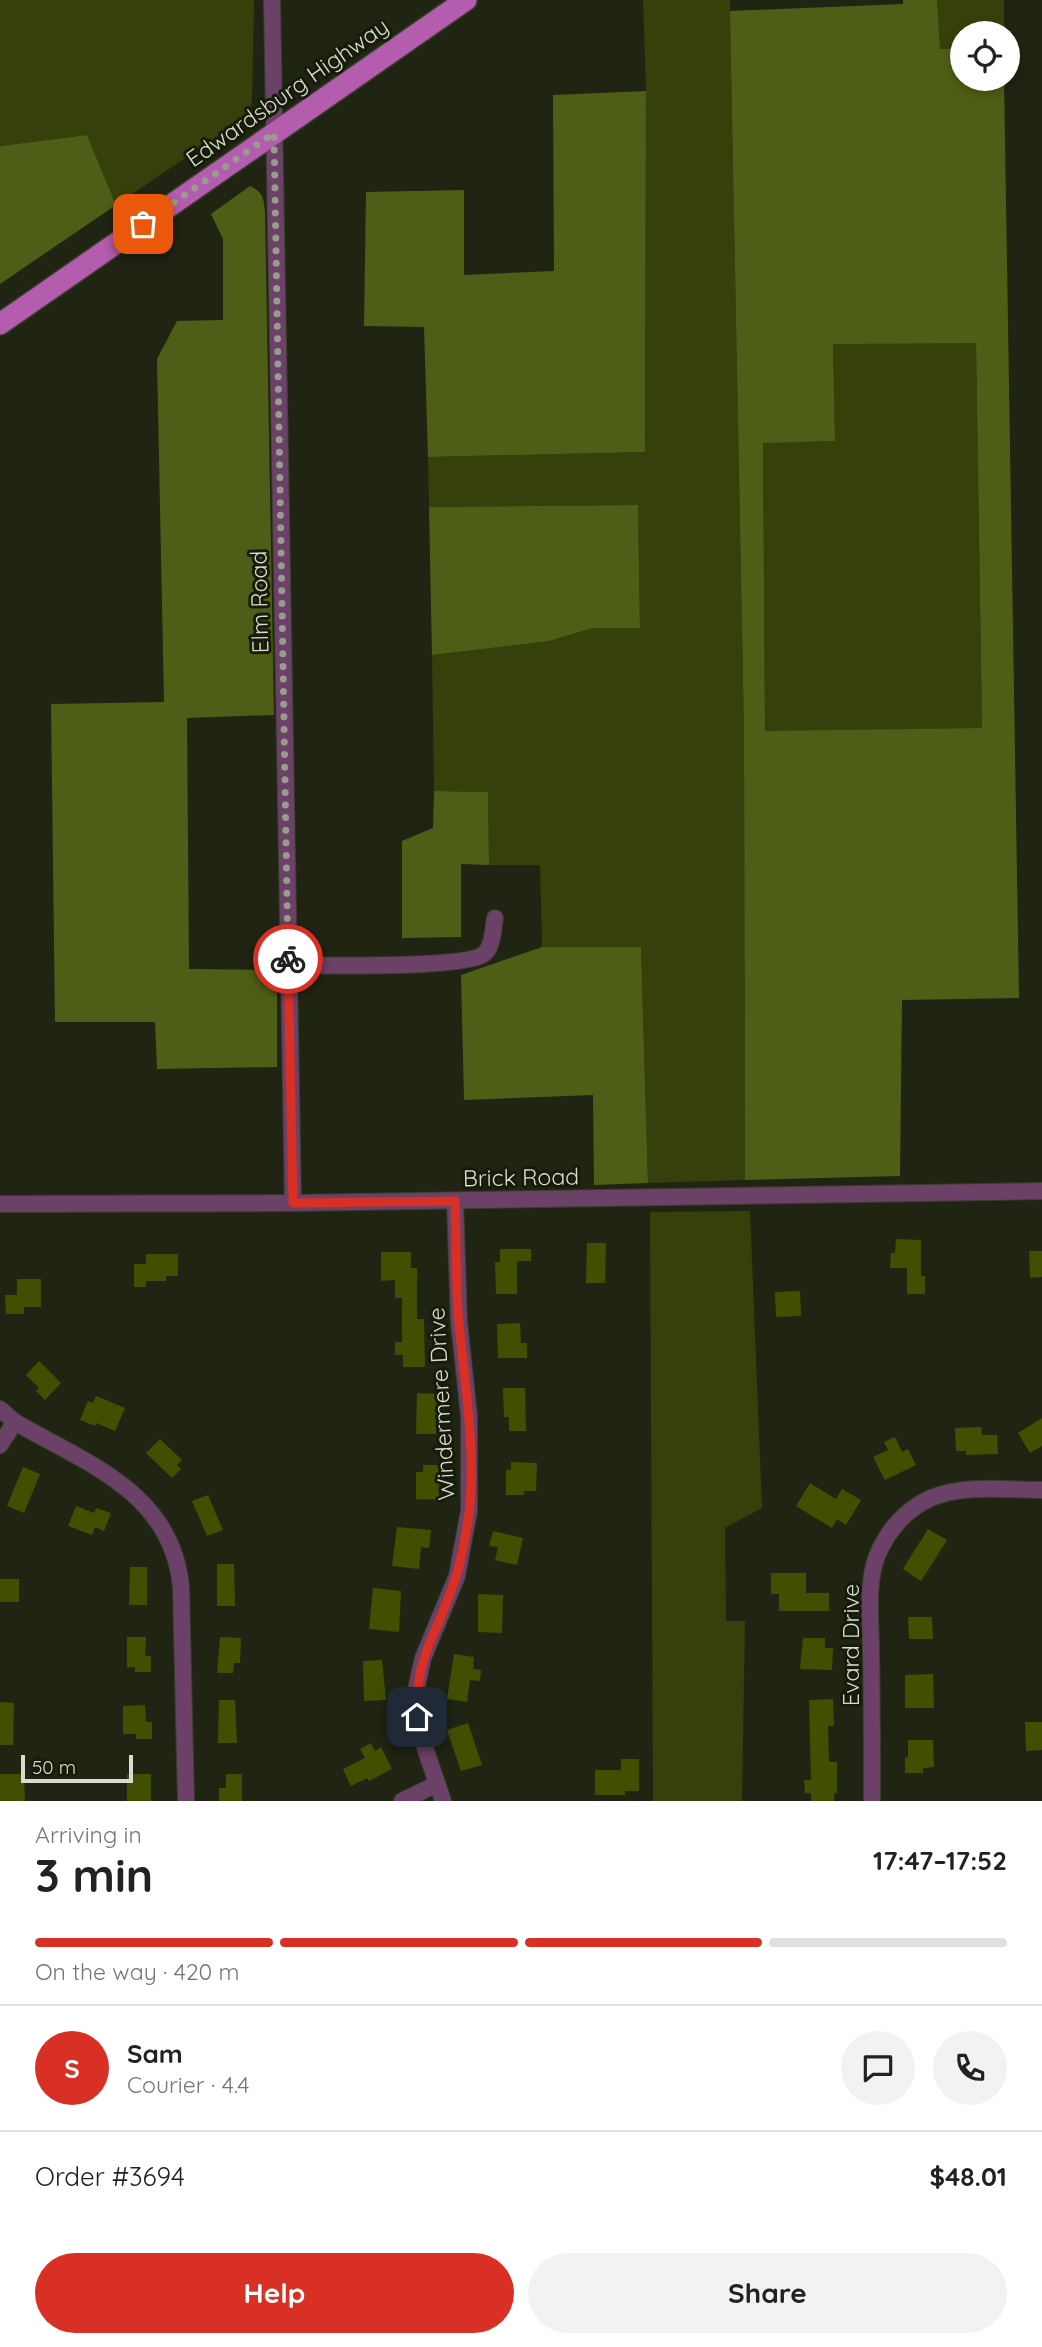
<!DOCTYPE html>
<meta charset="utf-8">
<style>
:root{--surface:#fff;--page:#f2f2f2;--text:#222;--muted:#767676;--line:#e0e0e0;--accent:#d93025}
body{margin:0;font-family:Quicksand,sans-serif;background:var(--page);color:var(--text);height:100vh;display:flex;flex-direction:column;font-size:26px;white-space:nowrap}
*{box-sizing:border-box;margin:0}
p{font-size:23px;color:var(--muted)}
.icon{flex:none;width:38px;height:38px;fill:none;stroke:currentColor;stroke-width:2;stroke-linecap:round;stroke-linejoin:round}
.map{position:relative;height:1801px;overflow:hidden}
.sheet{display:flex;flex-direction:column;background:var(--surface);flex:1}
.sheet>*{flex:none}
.fabs{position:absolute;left:950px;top:21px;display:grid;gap:14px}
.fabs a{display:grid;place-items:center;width:70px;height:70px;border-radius:50%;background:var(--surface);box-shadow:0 4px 10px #0003;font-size:35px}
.scale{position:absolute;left:21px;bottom:18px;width:112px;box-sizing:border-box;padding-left:7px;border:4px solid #d8dbd0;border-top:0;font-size:19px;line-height:24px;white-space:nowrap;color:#d8dbd0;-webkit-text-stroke:5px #171b0a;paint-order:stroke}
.pin{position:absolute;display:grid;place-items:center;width:60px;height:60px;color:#fff;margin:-30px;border-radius:14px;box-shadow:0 4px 10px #0006}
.courier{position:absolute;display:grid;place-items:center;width:70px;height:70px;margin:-35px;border:5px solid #d93025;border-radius:50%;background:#fff;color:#222;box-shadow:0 2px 9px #0007}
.summary em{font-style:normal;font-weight:800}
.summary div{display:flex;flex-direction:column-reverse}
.summary{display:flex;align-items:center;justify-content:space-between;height:119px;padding:0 35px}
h1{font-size:46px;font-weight:800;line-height:52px}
.bar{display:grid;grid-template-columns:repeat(4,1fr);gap:10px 7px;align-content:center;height:84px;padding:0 35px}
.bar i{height:9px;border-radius:5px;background:var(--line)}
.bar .on{background:var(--accent)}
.bar p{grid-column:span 4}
.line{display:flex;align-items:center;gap:18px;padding:0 35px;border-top:2px solid var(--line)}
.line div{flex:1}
.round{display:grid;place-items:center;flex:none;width:74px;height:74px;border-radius:37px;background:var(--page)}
.primary-button{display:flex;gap:14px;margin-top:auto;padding:14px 35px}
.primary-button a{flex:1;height:80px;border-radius:42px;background:var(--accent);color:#fff;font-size:28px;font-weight:800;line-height:80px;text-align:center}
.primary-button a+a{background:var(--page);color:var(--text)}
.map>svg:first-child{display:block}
.green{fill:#35400b}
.forest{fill:#4f5e16;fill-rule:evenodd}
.building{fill:#424f00}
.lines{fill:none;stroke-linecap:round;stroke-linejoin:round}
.minor-casing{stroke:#3a3e2d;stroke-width:18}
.major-casing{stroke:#3a3e2d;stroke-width:24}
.minor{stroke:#6c4167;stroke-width:16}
.major{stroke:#b45cad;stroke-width:21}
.done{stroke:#989b8e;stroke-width:7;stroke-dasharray:0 12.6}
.route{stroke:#d93025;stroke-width:9}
.labels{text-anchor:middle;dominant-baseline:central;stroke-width:6;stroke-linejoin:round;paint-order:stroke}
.street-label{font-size:23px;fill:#d8dbd0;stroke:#171b0a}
</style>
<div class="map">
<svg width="1042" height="1801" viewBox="0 0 1042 1801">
<rect width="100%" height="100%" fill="#202413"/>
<g class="green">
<path d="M 0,0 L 254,0 L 252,101 L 247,116 L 116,205 L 87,135 L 0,146 Z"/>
<path d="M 643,0 L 730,0 L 744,732 L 745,1180 L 648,1183 L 641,947 L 542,947 L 540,865 L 489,865 L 488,792 L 434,791 L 432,655 L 549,641 L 593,628 L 640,628 L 638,505 L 429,507 L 428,457 L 645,452 L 646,91 Z"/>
<path d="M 937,0 L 1004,0 L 1004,33 L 962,33 L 962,49 L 940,49 Z"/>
<path d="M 833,343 L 976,343 L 982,728 L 765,732 L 763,442 L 835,441 Z"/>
<path d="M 750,1211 L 762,1508 L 725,1528 L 726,1621 L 745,1621 L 742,1801 L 653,1801 L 650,1212 Z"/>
</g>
<g class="forest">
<path d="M 903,0 L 937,0 L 940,49 L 962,49 L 962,79 L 1004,79 L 1019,998 L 902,1000 L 900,1176 L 745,1180 L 744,732 L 730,11 L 903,4 ZM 833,344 L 976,343 L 982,728 L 765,731 L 763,443 L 835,441 Z"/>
<path d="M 646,91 L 645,452 L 428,457 L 424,327 L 364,326 L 366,192 L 464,190 L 464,275 L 554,271 L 553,95 Z"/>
<path d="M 87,135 L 116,205 L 0,284 L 0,146 Z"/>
<path d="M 250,186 C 263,192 264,199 265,213 L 274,715 L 187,718 L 189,969 L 277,970 L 277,1067 L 157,1069 L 155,1022 L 55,1022 L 51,704 L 164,702 L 157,359 L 177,321 L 223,320 L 223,239 L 211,214 Z"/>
<path d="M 638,505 L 640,628 L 593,628 L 549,641 L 432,655 L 429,507 Z"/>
<path d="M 434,791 L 488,792 L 489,865 L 461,864 L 461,937 L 402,938 L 402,841 L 433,828 Z"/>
<path d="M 542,947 L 641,947 L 648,1183 L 594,1185 L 593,1095 L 464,1100 L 461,975 Z"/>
</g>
<g class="building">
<path d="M 896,1239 L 921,1240 L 921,1276 L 925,1276 L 925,1294 L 907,1294 L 907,1268 L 890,1268 L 891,1253 L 895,1253 Z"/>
<path d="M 587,1243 L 606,1243 L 605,1283 L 586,1283 Z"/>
<path d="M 500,1249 L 531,1249 L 531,1261 L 517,1261 L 517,1294 L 496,1294 L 495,1262 L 500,1262 Z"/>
<path d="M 1029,1251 L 1042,1251 L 1042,1277 L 1030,1278 Z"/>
<path d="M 381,1252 L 411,1252 L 411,1268 L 417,1268 L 417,1319 L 424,1319 L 425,1367 L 403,1367 L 403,1355 L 395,1355 L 395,1342 L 402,1342 L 402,1298 L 395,1298 L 395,1280 L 381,1281 Z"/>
<path d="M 146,1254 L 178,1254 L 178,1276 L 166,1276 L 166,1281 L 146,1281 L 146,1287 L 134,1287 L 134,1264 L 146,1264 Z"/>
<path d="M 17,1279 L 41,1279 L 41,1307 L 24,1307 L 24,1314 L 6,1314 L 5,1295 L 17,1295 Z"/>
<path d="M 800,1291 L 801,1316 L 776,1317 L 775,1292 Z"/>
<path d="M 520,1323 L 521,1343 L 527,1343 L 527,1358 L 498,1358 L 497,1324 Z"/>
<path d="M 39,1361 L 61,1383 L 45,1400 L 36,1391 L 39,1388 L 26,1375 Z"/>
<path d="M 503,1388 L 525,1388 L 526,1431 L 509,1431 L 509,1417 L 504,1417 Z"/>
<path d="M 417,1393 L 437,1394 L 436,1434 L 416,1434 Z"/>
<path d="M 96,1396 L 125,1408 L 115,1431 L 96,1423 L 95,1426 L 80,1420 L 88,1401 L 93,1403 Z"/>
<path d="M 1042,1418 L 1042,1446 L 1030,1453 L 1018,1433 Z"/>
<path d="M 981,1427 L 982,1435 L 997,1435 L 998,1454 L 966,1455 L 966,1451 L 956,1451 L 955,1428 Z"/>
<path d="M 895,1437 L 902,1452 L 908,1449 L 916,1465 L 885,1480 L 873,1457 L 888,1450 L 884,1442 Z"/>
<path d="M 160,1439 L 182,1460 L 177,1465 L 181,1469 L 172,1478 L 146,1453 Z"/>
<path d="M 511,1462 L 537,1463 L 536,1491 L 524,1491 L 524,1495 L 506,1495 L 506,1470 L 511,1470 Z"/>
<path d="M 423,1465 L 439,1465 L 439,1500 L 416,1499 L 416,1472 L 423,1472 Z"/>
<path d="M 23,1467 L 40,1474 L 24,1513 L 7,1506 Z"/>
<path d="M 810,1483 L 836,1499 L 842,1489 L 861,1500 L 846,1525 L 837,1519 L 832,1528 L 796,1506 Z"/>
<path d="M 208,1495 L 223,1530 L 207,1536 L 192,1501 Z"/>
<path d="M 76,1506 L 94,1513 L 96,1508 L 111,1513 L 104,1531 L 95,1527 L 92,1535 L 68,1526 Z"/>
<path d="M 397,1527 L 431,1530 L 429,1548 L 421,1547 L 419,1569 L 392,1566 Z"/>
<path d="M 928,1529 L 947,1540 L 921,1581 L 903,1569 Z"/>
<path d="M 493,1531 L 523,1538 L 517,1565 L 495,1560 L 498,1547 L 489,1546 Z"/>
<path d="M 217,1564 L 234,1564 L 235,1606 L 217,1606 Z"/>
<path d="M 130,1567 L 147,1567 L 147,1605 L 129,1605 Z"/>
<path d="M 771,1573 L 806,1573 L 806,1593 L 829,1593 L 829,1611 L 779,1611 L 779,1594 L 771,1594 Z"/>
<rect x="0" y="1579" width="19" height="23"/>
<path d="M 373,1588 L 401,1591 L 399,1632 L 369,1629 Z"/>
<path d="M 478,1594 L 503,1595 L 502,1633 L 478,1632 Z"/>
<path d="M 908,1617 L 932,1617 L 933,1639 L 909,1639 Z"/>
<path d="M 127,1637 L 146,1637 L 145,1656 L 151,1656 L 151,1672 L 135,1672 L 135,1667 L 127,1667 Z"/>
<path d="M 220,1637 L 241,1638 L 240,1663 L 234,1663 L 233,1673 L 217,1673 Z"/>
<path d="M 803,1638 L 825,1638 L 825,1648 L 833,1648 L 832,1670 L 800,1669 Z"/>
<path d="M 454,1654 L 474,1657 L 473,1669 L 481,1670 L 480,1681 L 470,1680 L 467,1702 L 447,1699 Z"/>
<path d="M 382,1660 L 386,1700 L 364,1701 L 363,1661 Z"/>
<path d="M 933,1674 L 934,1708 L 905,1708 L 905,1675 Z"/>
<path d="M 833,1699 L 834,1726 L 828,1726 L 829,1762 L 837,1762 L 837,1793 L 834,1793 L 834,1801 L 811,1801 L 811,1793 L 805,1793 L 804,1780 L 811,1780 L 809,1700 Z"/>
<path d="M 219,1700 L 235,1700 L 237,1743 L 218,1743 Z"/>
<path d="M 0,1702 L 14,1703 L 13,1745 L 0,1745 Z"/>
<path d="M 145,1705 L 146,1722 L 152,1722 L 152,1739 L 136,1739 L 136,1734 L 123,1734 L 123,1706 Z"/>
<path d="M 1025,1722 L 1042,1722 L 1042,1750 L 1026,1751 Z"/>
<path d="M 468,1723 L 482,1765 L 461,1771 L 447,1730 Z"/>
<path d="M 908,1740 L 933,1740 L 934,1767 L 923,1768 L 923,1773 L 905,1773 L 905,1757 L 908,1757 Z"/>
<path d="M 371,1743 L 375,1751 L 381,1747 L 392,1769 L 369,1781 L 367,1778 L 351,1786 L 343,1769 L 365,1758 L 360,1749 Z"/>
<path d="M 621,1759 L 639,1759 L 639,1791 L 625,1791 L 625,1795 L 595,1795 L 595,1770 L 621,1770 Z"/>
<path d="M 0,1774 L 24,1774 L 25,1801 L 0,1801 Z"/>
<rect x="127" y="1774" width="24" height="27"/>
<path d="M 226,1774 L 242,1774 L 242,1801 L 219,1801 L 219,1788 L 226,1788 Z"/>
</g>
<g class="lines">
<defs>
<g id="minor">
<path d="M 272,0 L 293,1203"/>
<path d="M 288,965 C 319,965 465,969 484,954 C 493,947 493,929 495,918"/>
<path d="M 0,1204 L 293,1203 L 1042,1191"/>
<path d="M 0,1409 L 15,1422 C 87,1464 172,1492 181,1587 L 186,1801"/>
<path d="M 0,1445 L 15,1422"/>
<path d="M 402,1801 L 437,1784"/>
<path d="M 443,1801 L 419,1730 L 416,1690 L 423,1658 L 457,1576 L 469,1511 L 469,1416 L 459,1322 L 455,1201"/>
<path d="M 872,1801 C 872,1751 872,1701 871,1651 C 871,1620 866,1585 877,1556 C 887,1531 906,1509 931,1498 C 964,1484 1006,1490 1042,1490"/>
</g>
<path id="major" d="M 0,324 L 466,0"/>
</defs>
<use href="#minor" class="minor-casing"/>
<use href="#major" class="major-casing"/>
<use href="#minor" class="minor"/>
<use href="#major" class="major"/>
</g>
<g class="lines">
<path class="done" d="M 143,224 L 274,133 L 288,959"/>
<path class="route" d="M 288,959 L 293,1203 L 455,1201 C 457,1241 455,1283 459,1323 C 465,1386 476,1450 469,1514 C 465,1542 460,1570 449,1596 C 431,1645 415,1662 417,1717"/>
</g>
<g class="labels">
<g class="street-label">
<text transform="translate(287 92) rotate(-35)">Edwardsburg Highway</text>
<text transform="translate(259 602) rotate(-91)">Elm Road</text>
<text transform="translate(521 1177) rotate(-1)">Brick Road</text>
<text transform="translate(441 1404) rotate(-93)">Windermere Drive</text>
<text transform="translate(850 1645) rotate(-90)">Evard Drive</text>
</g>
</g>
</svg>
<div class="fabs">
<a><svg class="icon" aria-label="locate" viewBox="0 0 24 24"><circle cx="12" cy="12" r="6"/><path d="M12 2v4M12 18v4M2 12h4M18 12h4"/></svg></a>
</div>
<div class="scale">50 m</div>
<div class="pin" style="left:143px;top:224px;background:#ea580c"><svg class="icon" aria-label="bag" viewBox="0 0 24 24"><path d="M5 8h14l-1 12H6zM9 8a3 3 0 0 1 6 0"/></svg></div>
<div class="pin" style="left:417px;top:1717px;background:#1f2937"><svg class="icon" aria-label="home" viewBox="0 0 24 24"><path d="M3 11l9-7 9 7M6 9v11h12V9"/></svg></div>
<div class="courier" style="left:288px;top:959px"><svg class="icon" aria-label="bike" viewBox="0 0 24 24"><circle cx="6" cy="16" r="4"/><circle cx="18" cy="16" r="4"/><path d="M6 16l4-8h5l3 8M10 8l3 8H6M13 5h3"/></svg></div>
</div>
<section class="sheet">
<div class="summary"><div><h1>3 min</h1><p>Arriving in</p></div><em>17:47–17:52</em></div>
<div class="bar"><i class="on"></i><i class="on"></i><i class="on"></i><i></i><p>On the way · 420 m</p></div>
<div class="line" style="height:126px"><b class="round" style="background:var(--accent);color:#fff">S</b><div><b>Sam</b><p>Courier · 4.4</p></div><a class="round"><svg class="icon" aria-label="chat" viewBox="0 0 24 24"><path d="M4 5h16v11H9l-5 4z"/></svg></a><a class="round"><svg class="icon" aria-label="phone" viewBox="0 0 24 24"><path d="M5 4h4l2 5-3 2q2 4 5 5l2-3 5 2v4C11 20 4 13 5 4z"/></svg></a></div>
<div class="line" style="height:91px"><div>Order #3694</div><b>$48.01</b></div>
<div class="primary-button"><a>Help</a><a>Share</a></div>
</section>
